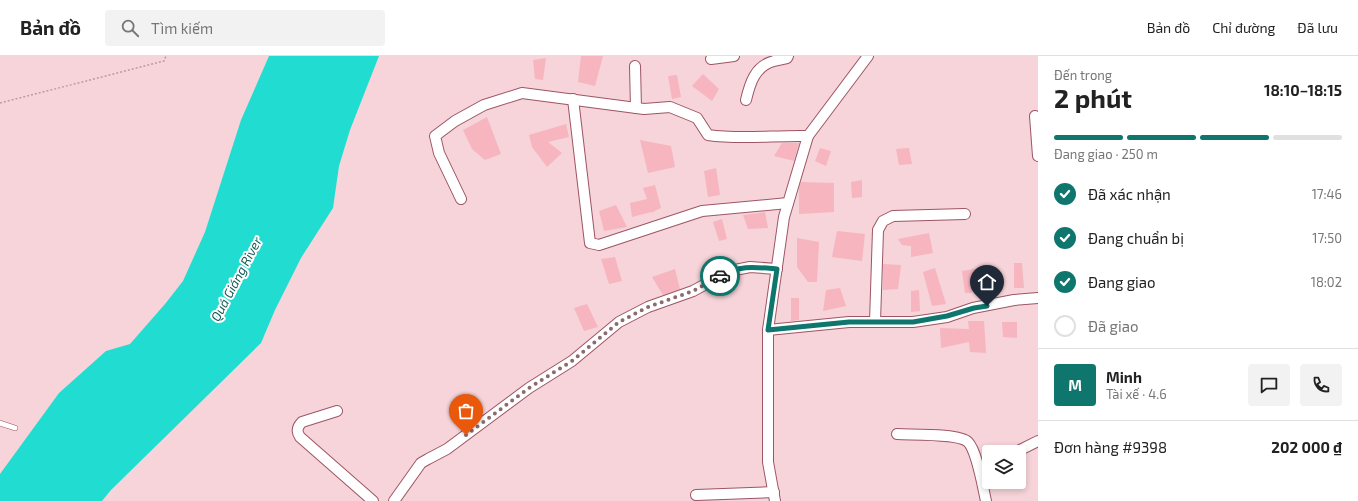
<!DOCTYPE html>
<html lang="vi">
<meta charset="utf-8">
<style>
:root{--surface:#fff;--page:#f2f2f2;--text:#222;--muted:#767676;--line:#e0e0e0;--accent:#0f766e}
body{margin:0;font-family:"Exo 2",sans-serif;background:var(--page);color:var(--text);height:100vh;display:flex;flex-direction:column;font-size:15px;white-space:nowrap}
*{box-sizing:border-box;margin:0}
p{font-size:13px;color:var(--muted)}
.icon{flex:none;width:22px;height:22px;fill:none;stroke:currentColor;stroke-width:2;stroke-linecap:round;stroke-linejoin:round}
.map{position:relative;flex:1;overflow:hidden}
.panel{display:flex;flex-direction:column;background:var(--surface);width:320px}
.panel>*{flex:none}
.controls{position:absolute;left:982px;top:389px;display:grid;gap:8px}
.controls a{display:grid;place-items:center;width:44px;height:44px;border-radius:4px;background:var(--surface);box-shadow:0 2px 6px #0003;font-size:20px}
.pin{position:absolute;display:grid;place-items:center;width:34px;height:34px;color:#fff;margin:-41px -17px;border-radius:50% 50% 50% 0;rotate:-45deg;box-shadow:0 0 4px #0007}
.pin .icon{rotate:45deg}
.courier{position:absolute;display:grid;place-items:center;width:40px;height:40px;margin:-20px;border:3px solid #0f766e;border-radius:50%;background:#fff;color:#222;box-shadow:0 1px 5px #0007}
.headline em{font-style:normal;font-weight:700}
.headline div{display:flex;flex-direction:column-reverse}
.headline{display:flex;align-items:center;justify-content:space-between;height:68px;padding:0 16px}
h1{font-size:26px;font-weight:700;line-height:30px}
.bar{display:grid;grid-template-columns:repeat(4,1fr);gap:6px 4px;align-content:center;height:48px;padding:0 16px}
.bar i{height:5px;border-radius:3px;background:var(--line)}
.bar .on{background:var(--accent)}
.bar p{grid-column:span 4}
.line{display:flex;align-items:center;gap:10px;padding:0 16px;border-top:1px solid var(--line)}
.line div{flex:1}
.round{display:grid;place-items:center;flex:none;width:42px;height:42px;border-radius:4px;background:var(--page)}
ol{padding:0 16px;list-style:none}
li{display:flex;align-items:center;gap:12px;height:44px}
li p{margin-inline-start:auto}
li .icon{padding:4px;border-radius:50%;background:var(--accent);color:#fff;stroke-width:4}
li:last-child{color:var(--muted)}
li i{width:22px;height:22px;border:2px solid var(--line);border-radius:50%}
header{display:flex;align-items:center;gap:24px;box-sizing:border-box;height:56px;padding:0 20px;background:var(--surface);border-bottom:1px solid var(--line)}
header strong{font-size:19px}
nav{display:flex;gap:22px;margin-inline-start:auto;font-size:14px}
.search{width:280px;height:36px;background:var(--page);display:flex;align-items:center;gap:10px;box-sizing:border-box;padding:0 14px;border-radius:4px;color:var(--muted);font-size:15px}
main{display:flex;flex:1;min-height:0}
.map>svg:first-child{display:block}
.water{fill:#21ddd1}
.building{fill:#f6b5bf}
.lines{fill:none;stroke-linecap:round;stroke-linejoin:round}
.service-casing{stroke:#9d5564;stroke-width:6}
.minor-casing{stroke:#9d5564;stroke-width:12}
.path{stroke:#bd9ca1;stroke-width:1.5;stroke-dasharray:2 2;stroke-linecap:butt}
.service{stroke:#fff;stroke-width:5}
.minor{stroke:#fff;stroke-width:10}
.done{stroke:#8b6a70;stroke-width:4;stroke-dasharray:0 7.2}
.route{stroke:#0f766e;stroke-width:5}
.labels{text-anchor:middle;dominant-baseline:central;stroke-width:4;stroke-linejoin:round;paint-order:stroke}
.water-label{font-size:13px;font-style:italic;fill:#175c57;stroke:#fff}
</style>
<header>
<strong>Bản đồ</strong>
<div class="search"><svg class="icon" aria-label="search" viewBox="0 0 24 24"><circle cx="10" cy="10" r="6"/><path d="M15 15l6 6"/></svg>Tìm kiếm</div>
<nav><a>Bản đồ</a><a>Chỉ đường</a><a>Đã lưu</a></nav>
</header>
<main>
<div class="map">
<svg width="1038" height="445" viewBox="0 0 1038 445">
<rect width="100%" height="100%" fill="#f6d4d9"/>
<path class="water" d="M 269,0 L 379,0 L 350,74 L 339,110 L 333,152 L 301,202 L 275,254 L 261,287 L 111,434 L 102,445 L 0,445 L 0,418 L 59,337 L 106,295 L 130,288 L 165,248 L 183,225 L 205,176 L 241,64 Z"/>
<g class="building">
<path d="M 581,0 L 603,0 L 595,30 L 578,26 Z"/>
<path d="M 546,2 L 543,24 L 535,23 L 533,4 Z"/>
<path d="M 703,18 L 719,33 L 712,45 L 692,30 Z"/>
<path d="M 677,19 L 681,41 L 672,43 L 668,20 Z"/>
<path d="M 487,61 L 501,98 L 485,104 L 472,93 L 463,74 Z"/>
<path d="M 566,68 L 569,81 L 548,86 L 562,97 L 547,111 L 532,91 L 529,79 Z"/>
<path d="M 640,84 L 671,90 L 675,111 L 648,117 Z"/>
<path d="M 782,87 L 799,87 L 794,105 L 774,100 Z"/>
<path d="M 820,92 L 831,95 L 826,110 L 815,105 Z"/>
<path d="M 909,92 L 912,108 L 899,109 L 896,93 Z"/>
<path d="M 716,112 L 720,139 L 708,141 L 704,115 Z"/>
<path d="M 862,124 L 862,141 L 852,142 L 851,126 Z"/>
<path d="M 801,126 L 834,127 L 834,156 L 799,158 L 799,132 Z"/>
<path d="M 655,129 L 661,152 L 651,157 L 651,156 L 632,161 L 630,147 L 647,143 L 643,132 Z"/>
<path d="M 616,149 L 627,171 L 604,175 L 599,155 Z"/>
<path d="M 765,156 L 768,172 L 748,173 L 743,159 Z"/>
<path d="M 722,163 L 727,183 L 719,185 L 713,166 Z"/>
<path d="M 837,175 L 865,178 L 862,205 L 832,201 Z"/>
<path d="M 929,177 L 933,197 L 911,201 L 911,190 L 902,189 L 898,183 Z"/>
<path d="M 797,182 L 819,186 L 817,226 L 808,226 L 797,211 Z"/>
<path d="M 615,201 L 622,225 L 609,228 L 601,203 Z"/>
<path d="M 1014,207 L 1022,207 L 1024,232 L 1014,232 Z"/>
<path d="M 883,208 L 901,209 L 898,233 L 883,234 Z"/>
<path d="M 986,211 L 990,230 L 972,234 L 972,237 L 965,237 L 962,215 Z"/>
<path d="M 935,212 L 946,248 L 932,250 L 923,216 Z"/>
<path d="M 675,213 L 680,233 L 663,239 L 652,221 Z"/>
<path d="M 840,232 L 846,250 L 823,255 L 826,234 Z"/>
<path d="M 919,234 L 920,255 L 911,256 L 911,235 Z"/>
<path d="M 791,242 L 799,242 L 799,264 L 791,265 Z"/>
<path d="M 587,248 L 598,271 L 584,275 L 574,252 Z"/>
<path d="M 968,265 L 984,265 L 986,297 L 970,296 L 969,286 L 941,292 L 940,272 L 969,273 Z"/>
<path d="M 1002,266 L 1017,266 L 1017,282 L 1003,281 Z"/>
</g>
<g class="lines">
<defs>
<path id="service" d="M 0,367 L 15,372"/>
<g id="minor">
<path d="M 711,3 L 734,0"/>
<path d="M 635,10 L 636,52"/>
<path d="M 573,43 L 590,187 L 599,189 L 702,155 L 788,147"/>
<path d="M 746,44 C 750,27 755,10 774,5 C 778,4 782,3 787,2 L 788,0"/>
<path d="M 1035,60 L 1038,100"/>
<path d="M 461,143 L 439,97 L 435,80 L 455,65 L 484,49 L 522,37 L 644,53 L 670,51 L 697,62 L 708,79 C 741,84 775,79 808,80"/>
<path d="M 875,266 L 878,174 L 883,165 L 893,160 L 965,158"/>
<path d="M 768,274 L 849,266 L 913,266 L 947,261 L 973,252 L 1014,244 L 1038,242"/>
<path d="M 337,355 L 302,366 C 297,371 296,375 300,381 L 373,445"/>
<path d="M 897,378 C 911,379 959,377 968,386 C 977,395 983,432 986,445"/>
<path d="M 1016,396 L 1038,385"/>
<path d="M 696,439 L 774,436"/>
<path d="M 394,445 L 421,407 L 428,403 L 447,393 L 529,332 L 572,305 L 619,266 L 648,251 L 693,235 L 730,215 L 750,211 L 777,213"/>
<path d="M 775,445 L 768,406 L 768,274 L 784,161 L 808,80 L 868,0"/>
</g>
</defs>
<use href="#service" class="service-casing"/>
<use href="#minor" class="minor-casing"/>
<path class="path" d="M 0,47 L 164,5 L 166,0"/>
<use href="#service" class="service"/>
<use href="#minor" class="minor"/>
</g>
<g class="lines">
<path class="done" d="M 466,379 L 529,332 L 572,305 L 619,266 L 648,251 L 693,235 L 720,220"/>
<path class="route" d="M 720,220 C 741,209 753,211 777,213 L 768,274 L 849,266 L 913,266 L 947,260 L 974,252 L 987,250"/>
</g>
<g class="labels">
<g class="water-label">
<text transform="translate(236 223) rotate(-62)">Quá Giáng River</text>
</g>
</g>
</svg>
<div class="controls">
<a><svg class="icon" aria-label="layers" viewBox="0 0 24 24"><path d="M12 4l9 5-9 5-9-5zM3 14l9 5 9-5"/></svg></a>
</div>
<div class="pin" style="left:466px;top:379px;background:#ea580c"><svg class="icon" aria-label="bag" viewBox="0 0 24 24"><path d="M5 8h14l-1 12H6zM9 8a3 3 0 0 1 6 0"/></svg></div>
<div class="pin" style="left:987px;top:250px;background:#1f2937"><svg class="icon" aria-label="home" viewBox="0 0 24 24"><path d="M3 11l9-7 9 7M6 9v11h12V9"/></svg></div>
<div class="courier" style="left:720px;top:220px"><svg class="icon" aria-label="car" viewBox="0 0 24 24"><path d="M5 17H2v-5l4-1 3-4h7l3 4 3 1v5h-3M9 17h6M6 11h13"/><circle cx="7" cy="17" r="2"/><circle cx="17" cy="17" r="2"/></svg></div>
</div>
<section class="panel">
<div class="headline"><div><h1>2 phút</h1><p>Đến trong</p></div><em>18:10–18:15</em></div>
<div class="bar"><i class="on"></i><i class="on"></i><i class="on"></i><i></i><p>Đang giao · 250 m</p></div>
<ol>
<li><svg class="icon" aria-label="check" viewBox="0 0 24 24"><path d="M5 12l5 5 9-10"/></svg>Đã xác nhận<p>17:46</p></li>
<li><svg class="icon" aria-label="check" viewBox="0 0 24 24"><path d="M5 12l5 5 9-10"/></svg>Đang chuẩn bị<p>17:50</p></li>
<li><svg class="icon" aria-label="check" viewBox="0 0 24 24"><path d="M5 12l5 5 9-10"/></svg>Đang giao<p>18:02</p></li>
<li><i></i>Đã giao</li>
</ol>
<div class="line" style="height:72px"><b class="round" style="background:var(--accent);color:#fff">M</b><div><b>Minh</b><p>Tài xế · 4.6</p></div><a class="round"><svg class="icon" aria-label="chat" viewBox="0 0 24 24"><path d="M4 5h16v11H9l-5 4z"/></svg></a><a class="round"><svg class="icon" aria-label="phone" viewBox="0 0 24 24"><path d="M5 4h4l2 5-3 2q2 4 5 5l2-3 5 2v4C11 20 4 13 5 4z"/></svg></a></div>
<div class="line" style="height:52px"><div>Đơn hàng #9398</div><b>202 000 ₫</b></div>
</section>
</main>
